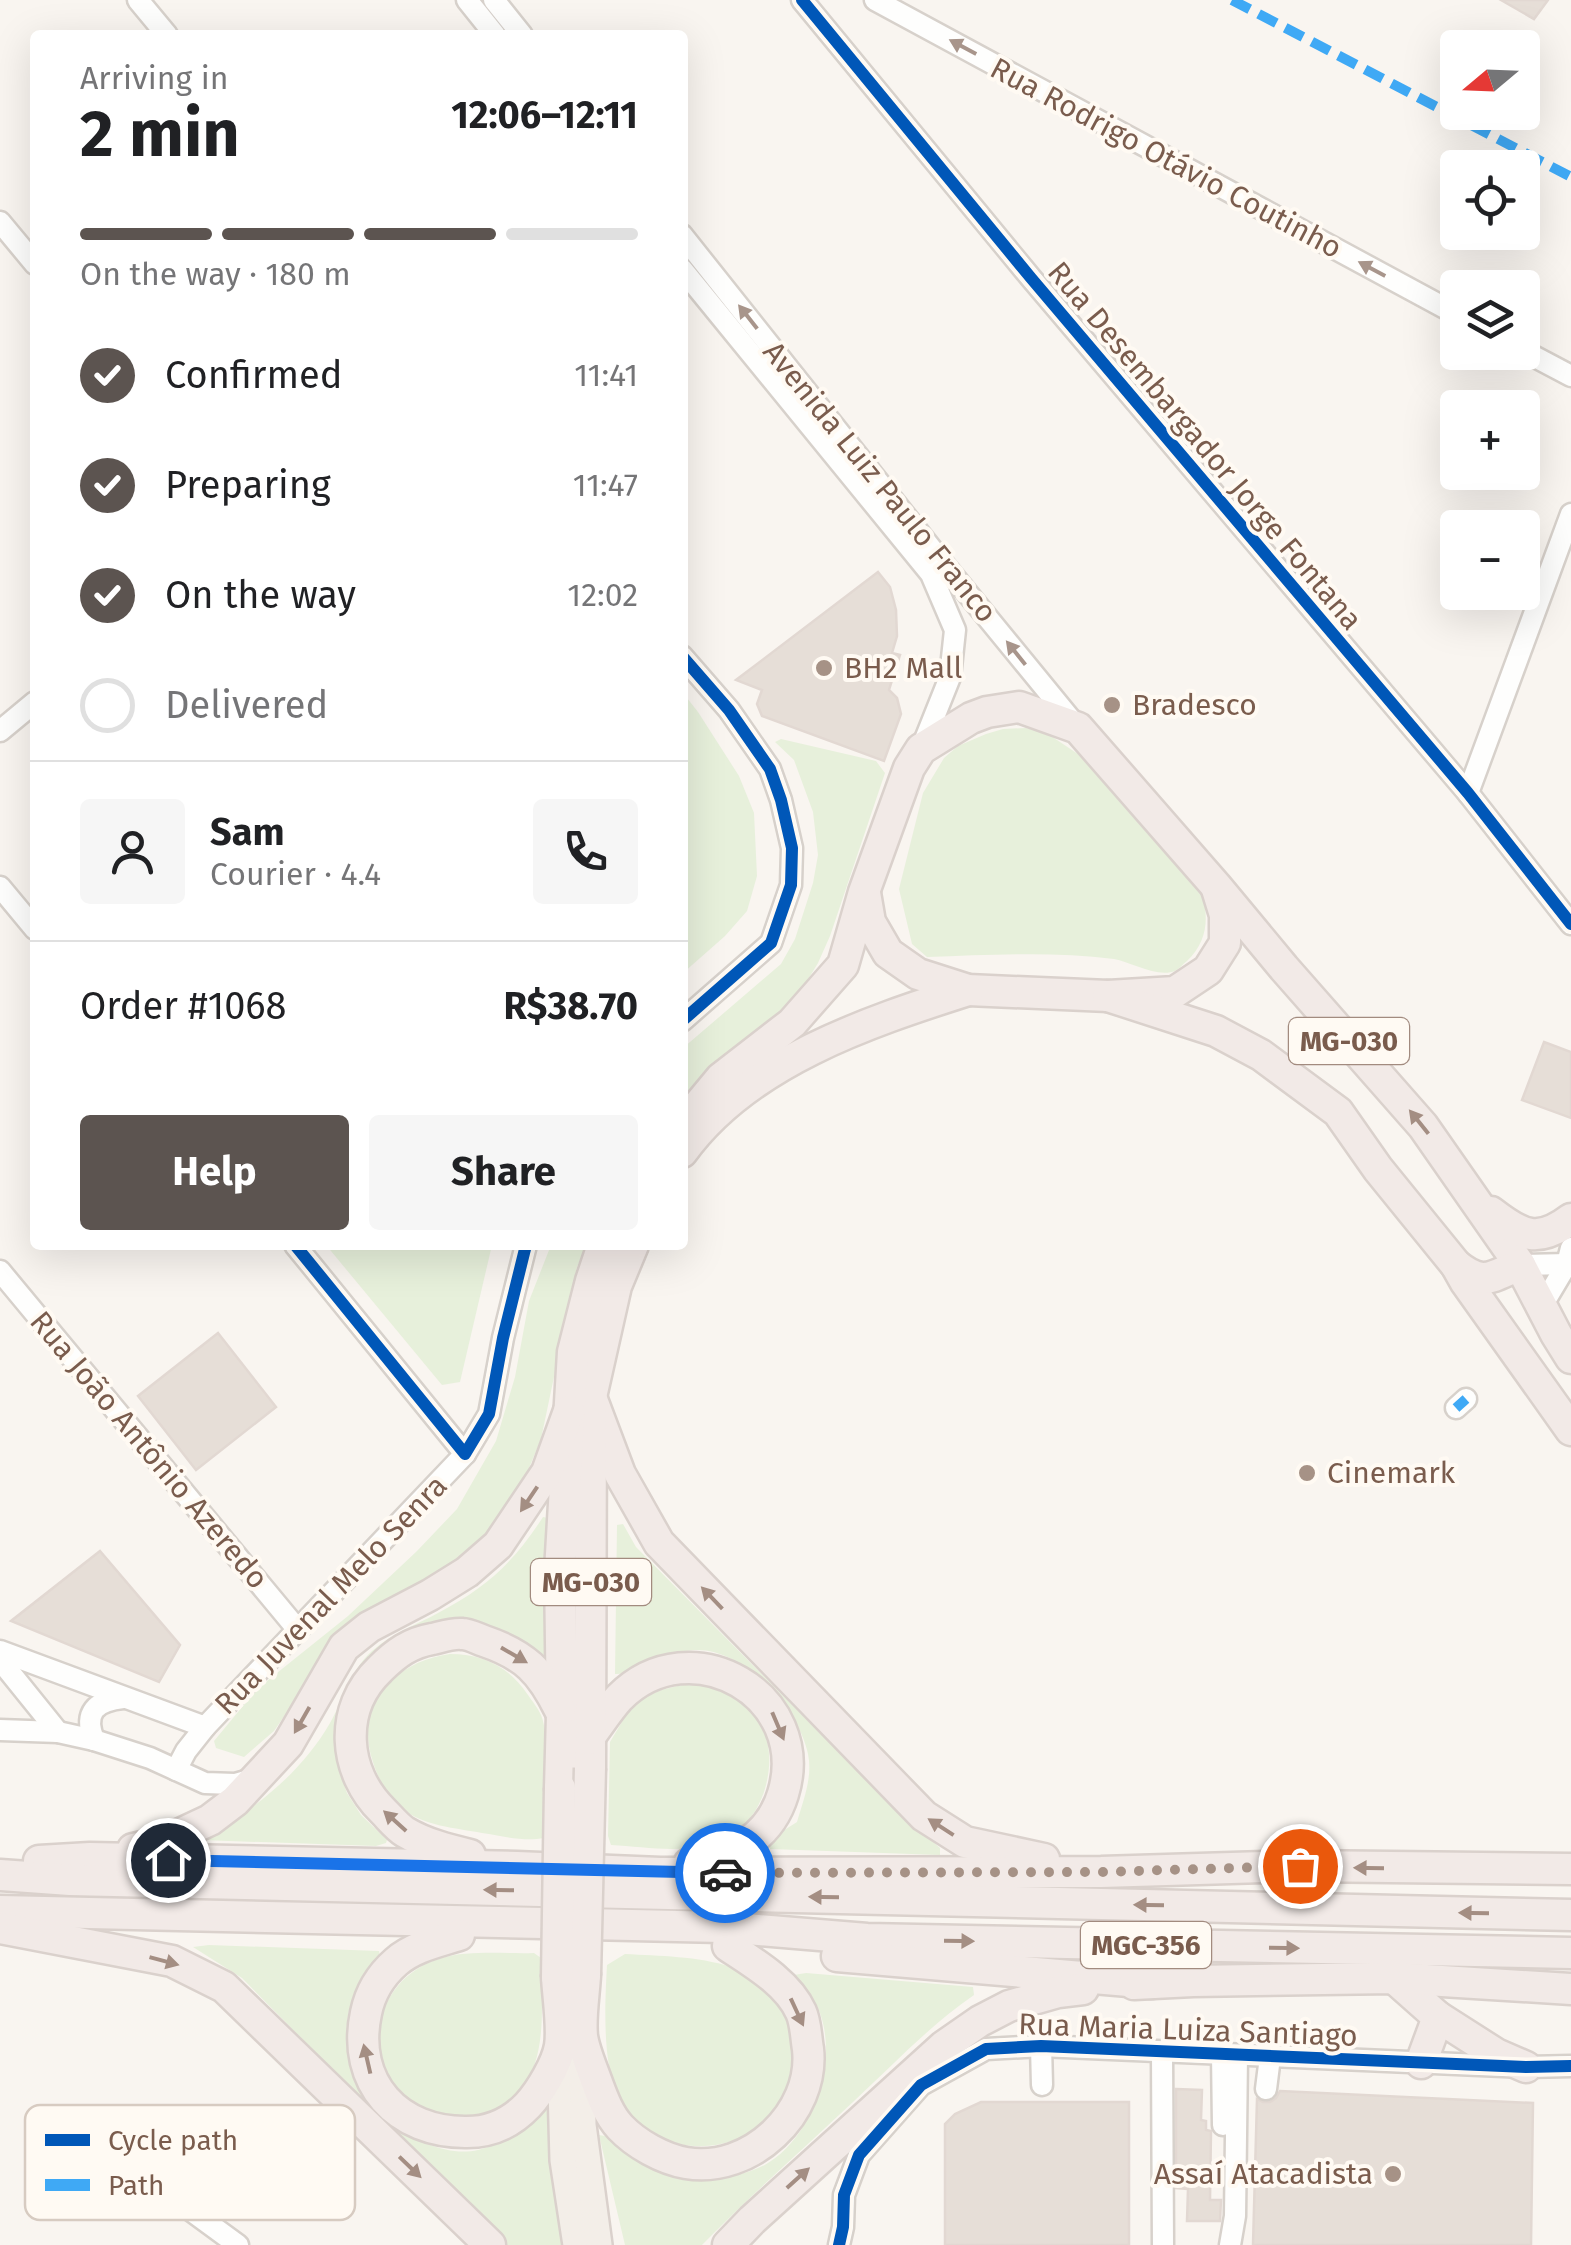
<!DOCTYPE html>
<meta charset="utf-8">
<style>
:root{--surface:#fff;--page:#f6f6f6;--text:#202124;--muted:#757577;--line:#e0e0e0;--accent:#5c5450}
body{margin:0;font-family:"Fira Sans",sans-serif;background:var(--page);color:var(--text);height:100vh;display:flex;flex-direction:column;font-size:38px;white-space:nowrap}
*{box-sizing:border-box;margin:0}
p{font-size:32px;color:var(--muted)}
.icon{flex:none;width:55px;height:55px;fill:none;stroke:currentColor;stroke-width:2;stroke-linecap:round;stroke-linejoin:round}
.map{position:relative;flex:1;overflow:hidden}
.drawer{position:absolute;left:30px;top:30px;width:658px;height:1220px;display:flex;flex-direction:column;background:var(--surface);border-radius:10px;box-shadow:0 10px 40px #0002}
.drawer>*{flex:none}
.needle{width:65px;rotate:251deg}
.controls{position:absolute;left:1440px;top:30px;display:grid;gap:20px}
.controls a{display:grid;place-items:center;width:100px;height:100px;border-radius:10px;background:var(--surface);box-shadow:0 10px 40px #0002;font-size:50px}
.pin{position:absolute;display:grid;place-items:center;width:85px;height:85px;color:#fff;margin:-42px;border:5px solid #fff;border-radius:50%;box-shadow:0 2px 10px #0007}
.courier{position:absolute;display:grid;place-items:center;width:100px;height:100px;margin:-50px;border:8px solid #1a73e8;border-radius:50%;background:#fff;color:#222;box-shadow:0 2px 12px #0007}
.head em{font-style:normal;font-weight:700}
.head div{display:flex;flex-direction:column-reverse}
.head{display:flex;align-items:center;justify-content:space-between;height:170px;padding:0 50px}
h1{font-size:65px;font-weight:700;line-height:75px}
.bar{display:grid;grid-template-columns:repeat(4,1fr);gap:15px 10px;align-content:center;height:120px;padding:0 50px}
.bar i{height:12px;border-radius:8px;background:var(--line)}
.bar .on{background:var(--accent)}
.bar p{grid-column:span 4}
.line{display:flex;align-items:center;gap:25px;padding:0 50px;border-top:2px solid var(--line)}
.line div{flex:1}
.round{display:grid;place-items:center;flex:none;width:105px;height:105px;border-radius:10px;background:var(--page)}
ol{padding:0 50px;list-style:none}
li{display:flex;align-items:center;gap:30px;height:110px}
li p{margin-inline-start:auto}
li .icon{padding:10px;border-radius:50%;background:var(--accent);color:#fff;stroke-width:4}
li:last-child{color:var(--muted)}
li i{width:55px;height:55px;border:5px solid var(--line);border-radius:50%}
.button{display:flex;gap:20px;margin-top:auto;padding:20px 50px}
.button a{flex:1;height:115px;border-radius:10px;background:var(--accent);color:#fff;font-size:40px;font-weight:700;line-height:115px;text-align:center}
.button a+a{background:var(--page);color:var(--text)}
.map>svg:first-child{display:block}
.green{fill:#e7f0db}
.building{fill:#e6ded7;stroke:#e2d8d2;stroke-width:2.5}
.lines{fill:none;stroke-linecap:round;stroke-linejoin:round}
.minor-casing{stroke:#d7d1cb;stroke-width:25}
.major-casing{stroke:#dad1cc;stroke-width:30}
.highway-casing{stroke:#dad1cc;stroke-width:35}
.minor{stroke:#fefefd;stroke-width:20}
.major{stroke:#f3eee8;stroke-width:25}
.highway{stroke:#f2eae7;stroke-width:30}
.highway-bridge-casing{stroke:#dad1cc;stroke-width:35;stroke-linecap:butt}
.highway-bridge{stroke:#f2eae7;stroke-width:30}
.quiet{stroke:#3fa9f5;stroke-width:10;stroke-dasharray:20 10;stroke-linecap:butt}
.cycleway-casing{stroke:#fffaf3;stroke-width:19}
.cycleway{stroke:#0057b8;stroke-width:12}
.oneway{fill:#a8958b}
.oneway2{fill:#a48e83}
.done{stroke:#a69286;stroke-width:10;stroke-dasharray:0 18}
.route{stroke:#1a73e8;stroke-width:12}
.poi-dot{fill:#a69286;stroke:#fffaf3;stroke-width:4}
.labels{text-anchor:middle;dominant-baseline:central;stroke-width:8;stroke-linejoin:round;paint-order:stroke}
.shield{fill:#fffaf3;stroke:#a28b7f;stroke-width:2.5}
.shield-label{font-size:28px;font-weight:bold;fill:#7a5c4d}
.street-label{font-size:30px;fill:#7a5c4d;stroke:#fffaf3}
.poi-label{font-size:30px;fill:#7a5c4d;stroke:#fffaf3;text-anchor:start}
.key{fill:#fffaf3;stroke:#d7cbc1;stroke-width:2.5}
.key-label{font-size:28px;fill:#7a5c4d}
</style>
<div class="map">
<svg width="1571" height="2245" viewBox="0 0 1571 2245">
<rect width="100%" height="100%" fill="#f9f5f0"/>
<g class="green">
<path d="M 683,693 L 698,712 L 739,776 L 754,813 L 757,876 L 747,911 L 725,936 L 683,973 Z"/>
<path d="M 1026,728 L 1048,734 L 1078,754 L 1203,897 C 1209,921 1206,943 1187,961 C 1183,964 1179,969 1175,971 C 1157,978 1131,962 1114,959 C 1052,951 989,955 927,957 L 912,944 L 899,889 L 923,793 L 944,758 L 958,746 L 986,734 L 1003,729 Z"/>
<path d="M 781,739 L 876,761 L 885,773 L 830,936 L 818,963 L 798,996 L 683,1101 L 683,1048 L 781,964 L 795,939 L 813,883 L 818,855 L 813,812 L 794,760 L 775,742 Z"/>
<path d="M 326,1245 L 492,1245 L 460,1382 L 442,1385 Z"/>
<path d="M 551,1245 L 588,1245 L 577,1267 L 541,1439 L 517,1497 L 482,1542 L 309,1680 L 274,1731 L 244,1757 L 216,1748 L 214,1741 L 257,1689 L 348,1616 L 417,1551 L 457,1509 L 496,1441 L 515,1377 L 529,1301 Z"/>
<path d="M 543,1517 L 548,1518 L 551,1659 L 545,1666 L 410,1632 L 336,1742 L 338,1767 L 347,1793 L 361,1815 L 387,1840 L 386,1843 L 376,1846 L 201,1840 C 252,1811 300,1775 330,1723 C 344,1699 350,1671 372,1651 C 391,1634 416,1625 438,1613 C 486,1588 514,1562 543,1517 Z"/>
<path d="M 623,1524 L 636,1547 L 882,1796 L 940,1848 L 940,1855 L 770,1849 L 770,1839 L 797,1822 C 803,1801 813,1777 808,1754 C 799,1709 744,1648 695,1650 C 666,1651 639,1675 615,1674 L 617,1525 Z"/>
<path d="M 450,1654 C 484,1654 509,1667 528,1695 C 532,1701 538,1708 541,1715 C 551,1739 546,1810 544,1838 C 524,1842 502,1836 482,1833 C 456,1828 423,1826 401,1808 C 388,1797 378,1779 373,1762 C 353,1704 394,1662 450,1654 Z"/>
<path d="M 690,1683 C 749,1693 783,1731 764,1792 C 758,1809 748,1825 732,1834 C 697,1857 651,1847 611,1845 L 608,1836 L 610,1742 L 626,1715 L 644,1698 L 661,1690 Z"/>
<path d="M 209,1945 L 379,1951 L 380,1956 L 375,1960 C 366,1975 354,1990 350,2007 C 345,2024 345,2051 351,2068 C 367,2112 429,2161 478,2150 C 507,2143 527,2126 548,2106 L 564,2245 L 505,2245 L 242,1978 L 193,1947 Z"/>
<path d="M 534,1953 L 541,1958 C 541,2004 551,2071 508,2102 C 499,2108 492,2114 481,2116 C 468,2118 455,2121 443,2117 C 426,2111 400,2103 389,2087 C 386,2083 386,2078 384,2073 C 366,2024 391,1972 442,1958 C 469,1950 506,1954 534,1953 Z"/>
<path d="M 625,1954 C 659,1956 698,1956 731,1967 C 753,1975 783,2001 790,2024 C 791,2025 792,2037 792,2039 C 793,2048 795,2060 794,2069 C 779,2158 655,2175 617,2094 C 602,2061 605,2001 607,1965 Z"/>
<path d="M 806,1973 L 973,1987 L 974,1995 C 929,2026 893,2065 853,2102 C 803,2149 751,2195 702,2245 L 625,2245 L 599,2135 L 605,2136 C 628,2154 655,2176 686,2179 C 709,2181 748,2176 768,2163 C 814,2135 841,2056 817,2006 C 811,1995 802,1984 794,1975 Z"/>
</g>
<g class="building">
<path d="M 1501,0 L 1548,0 L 1534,19 Z"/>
<path d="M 878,572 L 890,587 L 896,610 L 897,636 L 892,653 L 900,655 L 889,690 L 897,698 L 901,714 L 884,761 L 762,716 L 757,704 L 762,690 L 736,680 Z"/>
<path d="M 1544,1042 L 1571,1052 L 1571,1118 L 1522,1100 Z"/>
<path d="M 218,1333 L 276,1407 L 196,1470 L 138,1396 Z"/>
<path d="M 100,1551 L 180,1645 L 159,1682 L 11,1621 Z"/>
<path d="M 1176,2089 L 1202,2090 L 1201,2120 L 1206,2121 L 1206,2130 L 1211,2131 L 1210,2200 L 1221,2200 L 1220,2221 L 1187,2221 L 1188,2189 L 1176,2188 Z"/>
<path d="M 1280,2091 L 1533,2103 L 1531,2245 L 1253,2245 L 1257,2099 L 1263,2102 L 1270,2102 L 1276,2098 Z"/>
<path d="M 981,2102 L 1129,2102 L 1129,2245 L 945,2245 L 945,2124 L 955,2114 Z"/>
</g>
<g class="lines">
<defs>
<g id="minor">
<path d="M 138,0 L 167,35"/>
<path d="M 467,0 L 495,35"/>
<path d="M 494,0 L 522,35"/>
<path d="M 802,0 L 1031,278 L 1468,793 L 1571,924"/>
<path d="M 875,0 L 1458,315"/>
<path d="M 0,222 L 35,264"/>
<path d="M 682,235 L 946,567 L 1077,727"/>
<path d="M 682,269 L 931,574 L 955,630 L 950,677 L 922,747"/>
<path d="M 1522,350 L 1571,376"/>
<path d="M 682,656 L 729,710 L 770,769 L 781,800 L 792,848 L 791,885 L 771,943 L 682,1021"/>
<path d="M 0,731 L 35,702"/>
<path d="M 1468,793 L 1571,514"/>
<path d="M 0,887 L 35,929"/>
<path d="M 295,1245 L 465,1454"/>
<path d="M 1520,1265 L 1567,1264"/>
<path d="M 0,1271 L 298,1630"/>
<path d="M 1542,1306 L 1567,1264 L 1571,1248"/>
<path d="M 1456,1408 L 1466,1399"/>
<path d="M 0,1651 L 205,1727"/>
<path d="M 0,1660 L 58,1732"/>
<path d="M 0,1730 L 58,1732 L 94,1740 L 150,1758 L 205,1783 L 235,1784 L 256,1778"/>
<path d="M 94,1740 C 83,1712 96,1701 123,1698"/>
<path d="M 176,1770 L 186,1751 L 205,1727 L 465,1454 L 489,1414 L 503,1338 L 526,1245"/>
<path d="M 1041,2046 L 1042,2085"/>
<path d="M 1162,2052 L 1163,2245"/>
<path d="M 1222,2054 L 1223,2125"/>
<path d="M 1266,2089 L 1270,2057"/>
<path d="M 115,2155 L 238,2245"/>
<path d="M 839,2245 L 843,2227 L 844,2195 L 859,2155 L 921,2085 L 986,2049 L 1041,2046 L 1526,2067 L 1571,2066"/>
<path d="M 1230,2245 L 1235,2216 L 1237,2055"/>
</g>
<g id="major">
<path d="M 560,2052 L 563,2160 L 576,2245"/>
<path d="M 582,2056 L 583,2125 L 599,2245"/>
</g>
<g id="highway">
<path d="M 865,893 L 870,922 L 888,953 L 918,974 L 968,990 L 1108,996 L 1175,992 L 1208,970 L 1225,943 L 1225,915 L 1217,889"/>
<path d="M 1108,996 L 1216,1031 L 1261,1055 L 1338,1112 L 1378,1169 L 1456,1265 L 1465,1281 L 1571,1430"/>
<path d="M 682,1125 L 721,1078 L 792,1023 L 843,965 L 864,892 L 909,768 L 921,749 L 971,718 L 987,712 L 1019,707 L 1078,728 L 1216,886 L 1284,968 L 1423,1126 L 1520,1265 L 1556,1334 L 1571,1358"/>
<path d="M 682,1152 C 747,1062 868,1022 968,990"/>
<path d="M 1491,1212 C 1522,1236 1538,1244 1571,1219"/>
<path d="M 1456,1265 C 1484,1287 1490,1277 1520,1265"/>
<path d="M 591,1397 L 620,1474 L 659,1543 L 924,1816 L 965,1842 L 1044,1859"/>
<path d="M 591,1735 C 600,1723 609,1709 619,1698 C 691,1625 813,1696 783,1794 C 777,1814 765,1831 747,1843 C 732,1853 708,1858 689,1864"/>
<path d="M 590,1768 L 591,1397 L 616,1286 L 633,1245"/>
<path d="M 560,1788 L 562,1714 L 560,1571 L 573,1352 L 591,1281 L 603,1245"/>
<path d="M 133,1849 L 163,1842 L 210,1820 L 235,1801 L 288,1744 L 344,1647 L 369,1627 L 430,1595 L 467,1572 L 498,1545 L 547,1472 L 569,1411"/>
<path d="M 470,1855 C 449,1850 425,1844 405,1832 C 397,1827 390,1818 383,1811 C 343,1772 338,1709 380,1669 C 396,1653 410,1643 432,1639 C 441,1637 453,1633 462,1634 C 469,1634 478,1639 484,1641 C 525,1655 541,1671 560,1710"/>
<path d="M 39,1861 L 90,1858 L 517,1867 L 660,1873 L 1101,1872 L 1300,1866 L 1571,1869"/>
<path d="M 0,1875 L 70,1880 L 1571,1915"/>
<path d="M 0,1911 L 722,1927 L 867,1939 L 1571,1953"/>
<path d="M 0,1928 L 172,1961 L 224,1987 L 490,2245"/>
<path d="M 459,1935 C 437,1942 413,1947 396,1962 C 380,1976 370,1993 366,2013 C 351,2083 398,2133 467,2132 C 490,2132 511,2123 528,2105 C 540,2092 557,2064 560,2046 C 563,2028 558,1996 557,1977"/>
<path d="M 837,1956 L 1152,1983"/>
<path d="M 585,1975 C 584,1995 580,2017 582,2036 C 584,2050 591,2066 596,2080 C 602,2096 608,2114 620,2127 C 636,2144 663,2159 686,2163 C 750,2174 815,2113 808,2049 C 806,2038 806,2023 801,2012 C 788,1983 754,1963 728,1946"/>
<path d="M 1394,1978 L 1438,2017 L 1421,2063"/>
<path d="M 1134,1984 L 1193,1981 L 1394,1978 L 1571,1989"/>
<path d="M 1438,2017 L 1496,2054 L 1526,2067"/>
<path d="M 728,2245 L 752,2220 L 944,2046 L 980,2021 L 1009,2006 L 1058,1992 L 1083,1989"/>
</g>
</defs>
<use href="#minor" class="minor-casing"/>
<use href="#major" class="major-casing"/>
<use href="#highway" class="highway-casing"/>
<use href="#minor" class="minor"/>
<use href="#major" class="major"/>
<use href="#highway" class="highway"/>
<defs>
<g id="highway-bridge">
<path d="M 585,1975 L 590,1768"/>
<path d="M 557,1977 L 560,1788"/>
</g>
</defs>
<use href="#highway-bridge" class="highway-bridge-casing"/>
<use href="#highway-bridge" class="highway-bridge"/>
<g class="quiet">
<path d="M 1232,0 L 1571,177"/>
<path d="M 1456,1408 L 1466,1399"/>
</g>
<defs>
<g id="cycleway">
<path d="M 802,0 L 1031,278 L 1468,793 L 1571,924"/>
<path d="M 682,656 L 729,710 L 770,769 L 781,800 L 792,848 L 791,885 L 771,943 L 682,1021"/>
<path d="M 295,1245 L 465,1454 L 489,1414 L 503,1338 L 526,1245"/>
<path d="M 839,2245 L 843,2227 L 844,2195 L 859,2155 L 921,2085 L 986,2049 L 1041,2046 L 1526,2067 L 1571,2066"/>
</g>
</defs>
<use href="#cycleway" class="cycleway-casing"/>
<use href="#cycleway" class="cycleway"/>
</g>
<defs><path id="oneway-solid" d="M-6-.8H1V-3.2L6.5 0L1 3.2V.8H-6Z" transform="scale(2.5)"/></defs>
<g class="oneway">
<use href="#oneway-solid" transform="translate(963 47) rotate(-152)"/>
<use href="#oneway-solid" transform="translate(1372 269) rotate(-152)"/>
<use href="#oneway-solid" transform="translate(748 317) rotate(-128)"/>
<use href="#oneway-solid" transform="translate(1016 653) rotate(-129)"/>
</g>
<g class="oneway2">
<use href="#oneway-solid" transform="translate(1419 1122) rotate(-129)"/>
<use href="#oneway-solid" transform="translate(529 1499) rotate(124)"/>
<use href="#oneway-solid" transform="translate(712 1598) rotate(-134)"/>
<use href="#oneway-solid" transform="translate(514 1655) rotate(30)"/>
<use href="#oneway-solid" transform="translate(302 1720) rotate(120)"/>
<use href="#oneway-solid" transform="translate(778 1726) rotate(67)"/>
<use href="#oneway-solid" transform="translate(395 1821) rotate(-138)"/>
<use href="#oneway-solid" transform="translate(941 1827) rotate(-147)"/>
<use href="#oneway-solid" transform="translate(1369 1868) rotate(-179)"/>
<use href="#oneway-solid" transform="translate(499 1890) rotate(-179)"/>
<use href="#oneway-solid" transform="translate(824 1897) rotate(-179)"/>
<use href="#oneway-solid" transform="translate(1149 1905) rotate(-179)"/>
<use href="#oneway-solid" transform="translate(1474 1913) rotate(-179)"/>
<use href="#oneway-solid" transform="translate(959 1941) rotate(1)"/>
<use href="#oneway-solid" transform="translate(1284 1948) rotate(1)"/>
<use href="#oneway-solid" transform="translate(164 1961) rotate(15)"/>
<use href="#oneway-solid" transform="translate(797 2012) rotate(65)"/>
<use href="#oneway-solid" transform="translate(367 2059) rotate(-103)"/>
<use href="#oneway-solid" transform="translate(410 2167) rotate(44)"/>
<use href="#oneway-solid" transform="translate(798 2178) rotate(-42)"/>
</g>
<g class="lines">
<path class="done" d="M 725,1873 L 1102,1872 L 1300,1866"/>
<path class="route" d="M 168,1860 L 725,1873"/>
</g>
<g class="poi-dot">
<circle cx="824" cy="668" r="10"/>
<circle cx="1112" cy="705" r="10"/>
<circle cx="1307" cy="1473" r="10"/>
<circle cx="1393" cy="2174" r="10"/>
</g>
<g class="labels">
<g class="shield">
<rect x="1289" y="1018" width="120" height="46" rx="8"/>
<rect x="531" y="1559" width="120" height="46" rx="8"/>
<rect x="1081" y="1922" width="130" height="46" rx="8"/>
</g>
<g class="shield-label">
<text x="1349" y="1041">MG-030</text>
<text x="591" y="1582">MG-030</text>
<text x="1146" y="1945">MGC-356</text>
</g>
<g class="street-label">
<text transform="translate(1166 158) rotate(28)">Rua Rodrigo Otávio Coutinho</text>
<text transform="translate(1205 446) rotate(50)">Rua Desembargador Jorge Fontana</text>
<text transform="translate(880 482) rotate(51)">Avenida Luiz Paulo Franco</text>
<text transform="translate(149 1450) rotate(50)">Rua João Antônio Azeredo</text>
<text transform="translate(331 1595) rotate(-46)">Rua Juvenal Melo Senra</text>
<text transform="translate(1188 2030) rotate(2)">Rua Maria Luiza Santiago</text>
</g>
<g class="poi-label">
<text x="844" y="668">BH2 Mall</text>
<text x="1132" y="705">Bradesco</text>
<text x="1327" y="1473">Cinemark</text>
<text x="1373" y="2174" text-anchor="end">Assaí Atacadista</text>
</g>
</g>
<rect x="25" y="2105" width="330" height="115" rx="15" class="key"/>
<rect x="45" y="2134" width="45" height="12" fill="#0057b8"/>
<rect x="45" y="2179" width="45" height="12" fill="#3fa9f5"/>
<g class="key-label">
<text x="108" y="2150">Cycle path</text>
<text x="108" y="2195">Path</text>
</g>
</svg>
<div class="controls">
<a><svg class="needle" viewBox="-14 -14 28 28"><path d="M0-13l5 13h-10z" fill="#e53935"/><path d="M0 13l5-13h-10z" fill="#757577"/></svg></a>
<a><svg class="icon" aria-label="locate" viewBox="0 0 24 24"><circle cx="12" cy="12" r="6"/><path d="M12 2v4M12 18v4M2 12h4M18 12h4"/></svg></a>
<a><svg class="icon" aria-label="layers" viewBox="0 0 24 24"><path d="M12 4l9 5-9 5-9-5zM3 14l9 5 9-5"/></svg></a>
<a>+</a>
<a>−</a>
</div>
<div class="pin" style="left:1300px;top:1866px;background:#ea580c"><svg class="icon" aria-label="bag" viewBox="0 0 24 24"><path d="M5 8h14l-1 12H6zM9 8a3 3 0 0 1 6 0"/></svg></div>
<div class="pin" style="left:168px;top:1860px;background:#1f2937"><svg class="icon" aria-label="home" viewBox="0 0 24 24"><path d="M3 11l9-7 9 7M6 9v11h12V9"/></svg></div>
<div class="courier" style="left:725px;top:1873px"><svg class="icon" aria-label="car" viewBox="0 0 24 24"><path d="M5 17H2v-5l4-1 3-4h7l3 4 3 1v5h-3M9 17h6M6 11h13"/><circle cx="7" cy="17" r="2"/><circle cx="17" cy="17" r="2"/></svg></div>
<section class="drawer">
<div class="head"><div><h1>2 min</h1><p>Arriving in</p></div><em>12:06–12:11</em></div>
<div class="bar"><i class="on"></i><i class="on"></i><i class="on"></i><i></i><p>On the way · 180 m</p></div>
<ol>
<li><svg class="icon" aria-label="check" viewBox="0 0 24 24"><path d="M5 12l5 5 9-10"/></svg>Confirmed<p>11:41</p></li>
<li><svg class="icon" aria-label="check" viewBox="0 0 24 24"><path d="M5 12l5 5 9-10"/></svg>Preparing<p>11:47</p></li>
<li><svg class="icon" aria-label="check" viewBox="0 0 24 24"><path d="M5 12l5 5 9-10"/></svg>On the way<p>12:02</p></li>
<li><i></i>Delivered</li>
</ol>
<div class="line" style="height:180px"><a class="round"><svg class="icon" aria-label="person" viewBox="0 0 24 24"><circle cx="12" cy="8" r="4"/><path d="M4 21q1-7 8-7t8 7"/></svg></a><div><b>Sam</b><p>Courier · 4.4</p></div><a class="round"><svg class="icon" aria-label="phone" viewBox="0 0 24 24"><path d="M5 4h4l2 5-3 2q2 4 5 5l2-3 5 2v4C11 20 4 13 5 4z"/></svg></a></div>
<div class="line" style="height:130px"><div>Order #1068</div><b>R$38.70</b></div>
<div class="button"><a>Help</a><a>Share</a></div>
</section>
</div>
